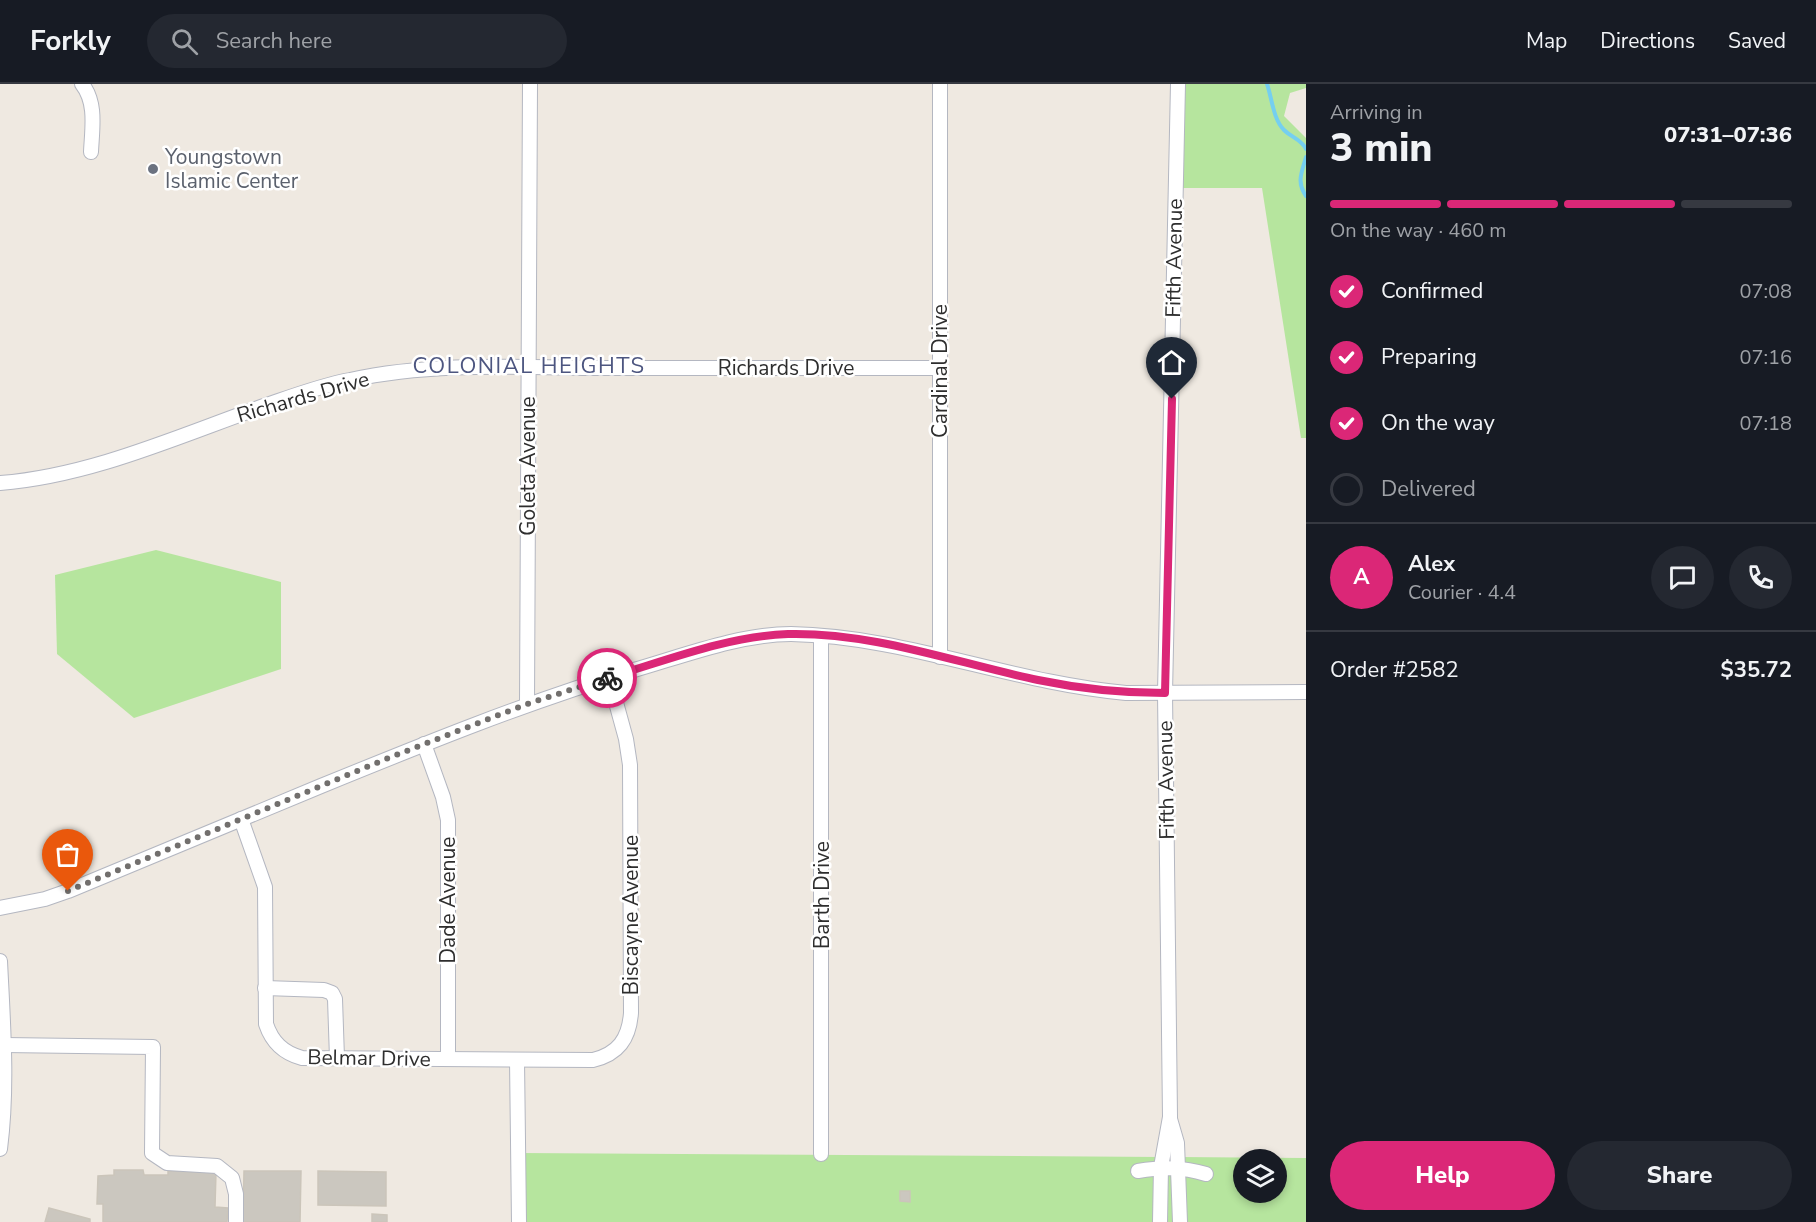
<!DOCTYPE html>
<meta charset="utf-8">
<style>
:root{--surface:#171b24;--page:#242831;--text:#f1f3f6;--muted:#9ea1a6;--line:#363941;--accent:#db2777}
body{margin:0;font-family:"Nunito Sans",sans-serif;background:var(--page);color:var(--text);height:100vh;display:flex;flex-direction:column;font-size:22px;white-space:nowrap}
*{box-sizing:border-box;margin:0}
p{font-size:20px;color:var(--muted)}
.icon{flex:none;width:33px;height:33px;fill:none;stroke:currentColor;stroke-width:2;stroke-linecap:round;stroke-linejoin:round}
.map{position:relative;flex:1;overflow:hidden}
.sheet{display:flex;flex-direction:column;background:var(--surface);width:510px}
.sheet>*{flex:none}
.fabs{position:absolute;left:1233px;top:1065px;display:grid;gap:12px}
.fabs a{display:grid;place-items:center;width:54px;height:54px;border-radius:50%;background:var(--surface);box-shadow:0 3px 9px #0003;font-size:30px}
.pin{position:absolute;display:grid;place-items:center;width:51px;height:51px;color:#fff;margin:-62px -26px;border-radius:50% 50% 50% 0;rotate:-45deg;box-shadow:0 0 6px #0007}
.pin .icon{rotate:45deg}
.courier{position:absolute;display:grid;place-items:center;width:60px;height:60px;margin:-30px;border:4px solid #db2777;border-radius:50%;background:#fff;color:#222;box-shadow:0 2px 8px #0007}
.summary em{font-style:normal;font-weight:800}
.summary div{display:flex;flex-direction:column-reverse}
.summary{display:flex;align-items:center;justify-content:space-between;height:102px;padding:0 24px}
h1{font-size:39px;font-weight:800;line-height:45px}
.bar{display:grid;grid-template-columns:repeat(4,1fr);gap:9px 6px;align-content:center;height:72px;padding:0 24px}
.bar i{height:8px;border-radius:4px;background:var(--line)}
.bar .active{background:var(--accent)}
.bar p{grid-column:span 4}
.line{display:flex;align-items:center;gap:15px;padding:0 24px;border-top:2px solid var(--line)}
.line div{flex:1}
.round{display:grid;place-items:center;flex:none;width:63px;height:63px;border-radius:32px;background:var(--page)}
ol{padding:0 24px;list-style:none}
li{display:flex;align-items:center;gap:18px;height:66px}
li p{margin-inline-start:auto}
li .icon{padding:6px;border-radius:50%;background:var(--accent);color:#fff;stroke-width:4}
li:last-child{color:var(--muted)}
li i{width:33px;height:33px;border:3px solid var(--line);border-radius:50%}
.cta{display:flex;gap:12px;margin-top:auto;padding:12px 24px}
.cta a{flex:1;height:69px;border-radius:36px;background:var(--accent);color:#fff;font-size:24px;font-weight:800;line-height:69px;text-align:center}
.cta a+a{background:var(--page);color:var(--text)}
header{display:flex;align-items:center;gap:36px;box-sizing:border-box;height:84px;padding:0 30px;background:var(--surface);border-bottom:2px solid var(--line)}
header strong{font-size:28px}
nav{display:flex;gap:33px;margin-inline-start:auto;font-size:21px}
.search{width:420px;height:54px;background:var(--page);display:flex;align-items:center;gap:15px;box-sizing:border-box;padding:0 21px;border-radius:33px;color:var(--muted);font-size:22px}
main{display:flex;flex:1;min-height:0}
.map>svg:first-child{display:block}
.green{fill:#b6e59e;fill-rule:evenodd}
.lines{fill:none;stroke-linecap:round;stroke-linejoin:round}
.stream{stroke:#75cff0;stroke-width:4}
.building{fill:#cbc7bf;stroke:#cbc5ba;stroke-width:1.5}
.minor-casing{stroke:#b4b7c1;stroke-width:16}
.minor{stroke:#fff;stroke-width:14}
.done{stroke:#726f6d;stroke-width:6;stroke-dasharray:0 10.8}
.route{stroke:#db2777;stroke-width:8}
.worship-dot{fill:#6b7280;stroke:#fff;stroke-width:2}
.labels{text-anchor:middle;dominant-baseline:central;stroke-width:5;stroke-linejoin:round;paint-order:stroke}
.worship-label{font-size:21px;fill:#5b616d;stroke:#fff;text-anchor:start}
.street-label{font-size:21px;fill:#2e2e2e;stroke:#fff}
.neighbourhood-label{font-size:22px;letter-spacing:1.5px;fill:#4d5680;stroke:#fff}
</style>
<header>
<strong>Forkly</strong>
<div class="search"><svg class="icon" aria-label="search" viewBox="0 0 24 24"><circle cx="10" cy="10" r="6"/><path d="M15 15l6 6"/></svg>Search here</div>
<nav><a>Map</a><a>Directions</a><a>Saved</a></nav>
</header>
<main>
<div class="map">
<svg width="1306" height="1138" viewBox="0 0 1306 1138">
<rect width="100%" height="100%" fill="#efe9e1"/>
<g class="green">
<path d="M 1178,0 L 1306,0 L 1306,4 L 1290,9 L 1284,32 L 1306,54 L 1306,354 L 1301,354 L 1262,104 L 1176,104 Z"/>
<path d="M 156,466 L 281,498 L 281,585 L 134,634 L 57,570 L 55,491 Z"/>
<path d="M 1164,1059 L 1178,1073 L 1306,1074 L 1306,1138 L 519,1138 L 519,1069 L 1162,1073 ZM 1244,1076 L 1276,1076 L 1276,1108 L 1244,1108 Z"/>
</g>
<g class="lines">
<g class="stream">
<path d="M 1267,0 C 1272,14 1273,35 1284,46 C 1291,53 1302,56 1306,65"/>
<path d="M 1306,73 C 1302,88 1296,98 1306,112"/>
</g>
</g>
<g class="building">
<path d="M 114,1086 L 143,1086 L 144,1091 L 168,1091 L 168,1087 L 216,1088 L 215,1123 L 228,1124 L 227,1138 L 103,1138 L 103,1120 L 97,1120 L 98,1092 L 114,1091 Z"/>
<path d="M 244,1087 L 301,1087 L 300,1138 L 243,1138 Z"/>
<path d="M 318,1087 L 386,1088 L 386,1122 L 318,1121 Z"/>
<path d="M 900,1107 L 910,1107 L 910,1118 L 900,1117 Z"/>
<path d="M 49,1124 L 90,1135 L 90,1138 L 45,1138 Z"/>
<path d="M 372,1130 L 387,1131 L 387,1138 L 372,1138 Z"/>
</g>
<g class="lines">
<defs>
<g id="minor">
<path d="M 82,0 C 97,19 92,45 91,68"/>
<path d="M 940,0 L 940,573"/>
<path d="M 0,399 C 89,392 174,354 258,324 C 288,314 318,302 350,296 C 432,278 515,283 599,284 C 712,285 826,284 940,284"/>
<path d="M 821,552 L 821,1070"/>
<path d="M 527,620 L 530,0"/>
<path d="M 424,660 L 443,713 L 448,736 L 448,975"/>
<path d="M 241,735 L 265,803 L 266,940 C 272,958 283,969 302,974 L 593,976 C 618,970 629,955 631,929 L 630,681 L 626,655 L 609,593"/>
<path d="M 0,824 L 45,815 L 68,807 C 152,772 236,737 321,702 C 424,660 527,618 634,586 C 683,572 740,550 791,550 C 905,552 1012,599 1126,609 L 1306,608"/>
<path d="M 0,877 C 3,939 8,1003 0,1065"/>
<path d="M 265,904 L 324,906 L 332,909 L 335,915 L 337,974"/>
<path d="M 4,961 L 153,963 L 152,1069 L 167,1079 L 217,1082 L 232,1094 L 236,1110 L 236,1138"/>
<path d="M 517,976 L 519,1138"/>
<path d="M 1170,1035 L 1177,1059 L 1180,1138"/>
<path d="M 1138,1087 C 1162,1083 1182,1083 1206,1090"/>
<path d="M 1160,1138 L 1161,1083 L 1170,1033 L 1165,609 L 1178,0"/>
</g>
</defs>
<use href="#minor" class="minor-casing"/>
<use href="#minor" class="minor"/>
</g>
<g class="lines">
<path class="done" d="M 68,807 L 386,675 L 527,620 L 607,594"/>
<path class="route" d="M 607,594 C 665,577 727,552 788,550 C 874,548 956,579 1038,596 C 1081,605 1122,609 1165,609 L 1172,315"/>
</g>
<circle class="worship-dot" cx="153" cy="85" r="6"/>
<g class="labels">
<g class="worship-label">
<text x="165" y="73">Youngstown<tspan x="165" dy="24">Islamic Center</tspan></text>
</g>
<g class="street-label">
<text transform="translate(1174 174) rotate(-89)">Fifth Avenue</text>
<text x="786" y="284">Richards Drive</text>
<text transform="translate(940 287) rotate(-90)">Cardinal Drive</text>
<text transform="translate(303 313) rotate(-16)">Richards Drive</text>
<text transform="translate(528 382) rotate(-90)">Goleta Avenue</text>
<text transform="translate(1166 696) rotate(-91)">Fifth Avenue</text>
<text transform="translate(822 811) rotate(-90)">Barth Drive</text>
<text transform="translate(448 816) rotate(-90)">Dade Avenue</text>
<text transform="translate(631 831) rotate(-90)">Biscayne Avenue</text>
<text transform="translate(369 974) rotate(1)">Belmar Drive</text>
</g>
<g class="neighbourhood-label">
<text x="529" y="282">COLONIAL HEIGHTS</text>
</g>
</g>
</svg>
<div class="fabs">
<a><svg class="icon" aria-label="layers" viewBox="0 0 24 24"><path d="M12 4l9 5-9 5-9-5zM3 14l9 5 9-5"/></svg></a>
</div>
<div class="pin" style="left:68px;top:807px;background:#ea580c"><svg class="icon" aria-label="bag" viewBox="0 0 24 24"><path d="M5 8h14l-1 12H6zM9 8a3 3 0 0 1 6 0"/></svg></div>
<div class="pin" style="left:1172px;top:315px;background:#1f2937"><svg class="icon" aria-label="home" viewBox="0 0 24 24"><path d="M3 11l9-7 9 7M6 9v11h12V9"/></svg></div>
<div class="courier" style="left:607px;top:594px"><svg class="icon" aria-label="bike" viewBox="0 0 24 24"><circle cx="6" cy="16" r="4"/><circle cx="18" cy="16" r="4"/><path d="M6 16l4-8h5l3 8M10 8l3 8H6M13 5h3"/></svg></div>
</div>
<section class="sheet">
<div class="summary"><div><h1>3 min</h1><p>Arriving in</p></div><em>07:31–07:36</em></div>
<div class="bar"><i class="active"></i><i class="active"></i><i class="active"></i><i></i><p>On the way · 460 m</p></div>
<ol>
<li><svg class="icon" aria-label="check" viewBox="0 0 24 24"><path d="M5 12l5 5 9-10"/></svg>Confirmed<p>07:08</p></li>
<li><svg class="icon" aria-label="check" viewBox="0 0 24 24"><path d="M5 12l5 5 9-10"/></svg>Preparing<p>07:16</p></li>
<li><svg class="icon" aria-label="check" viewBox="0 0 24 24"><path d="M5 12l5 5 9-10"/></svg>On the way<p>07:18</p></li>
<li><i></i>Delivered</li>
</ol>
<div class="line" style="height:108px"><b class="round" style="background:var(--accent);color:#fff">A</b><div><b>Alex</b><p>Courier · 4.4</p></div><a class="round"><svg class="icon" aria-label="chat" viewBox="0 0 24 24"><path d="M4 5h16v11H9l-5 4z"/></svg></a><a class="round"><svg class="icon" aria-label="phone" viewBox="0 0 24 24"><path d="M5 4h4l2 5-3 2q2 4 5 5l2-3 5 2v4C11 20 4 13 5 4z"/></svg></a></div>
<div class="line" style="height:78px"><div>Order #2582</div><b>$35.72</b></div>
<div class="cta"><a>Help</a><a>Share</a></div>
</section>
</main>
